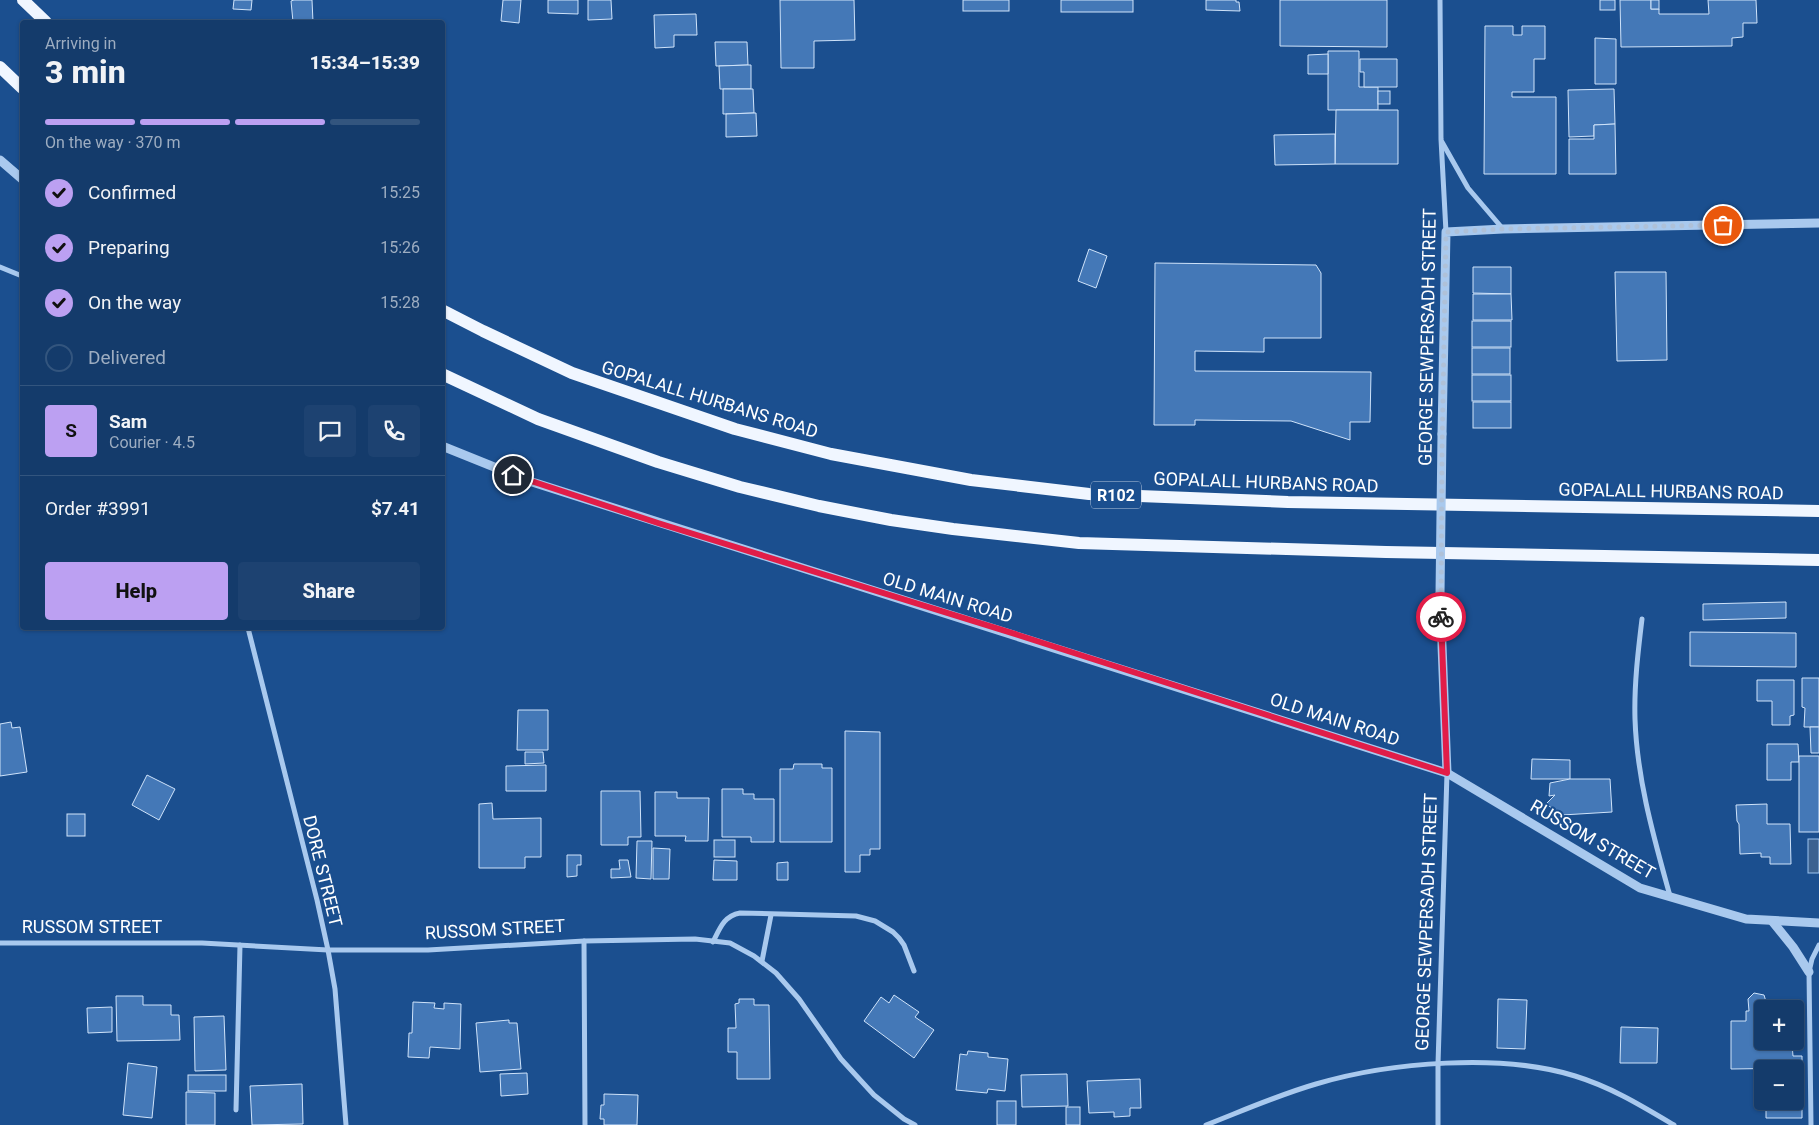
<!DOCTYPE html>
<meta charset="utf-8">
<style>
:root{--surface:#143b6b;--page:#1d4271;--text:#f1f3f6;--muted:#9dadc1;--line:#33557e;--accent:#bca0f2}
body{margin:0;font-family:Roboto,sans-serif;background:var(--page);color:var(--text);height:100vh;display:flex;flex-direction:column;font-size:19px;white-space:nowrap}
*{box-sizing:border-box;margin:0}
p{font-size:16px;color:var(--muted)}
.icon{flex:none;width:28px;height:28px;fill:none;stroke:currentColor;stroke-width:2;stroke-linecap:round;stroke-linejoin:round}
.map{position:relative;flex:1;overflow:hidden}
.panel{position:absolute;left:20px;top:20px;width:425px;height:610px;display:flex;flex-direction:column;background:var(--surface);border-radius:5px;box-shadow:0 1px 4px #0004,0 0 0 1px var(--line)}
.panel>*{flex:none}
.fabs{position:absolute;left:1754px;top:1000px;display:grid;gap:10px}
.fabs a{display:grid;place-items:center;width:50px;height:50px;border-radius:5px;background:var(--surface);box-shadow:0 1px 4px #0004,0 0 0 1px var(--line);font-size:25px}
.pin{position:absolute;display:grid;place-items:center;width:42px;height:42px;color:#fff;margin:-21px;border:2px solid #fff;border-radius:50%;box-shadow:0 1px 5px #0007}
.courier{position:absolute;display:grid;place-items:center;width:50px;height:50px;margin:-25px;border:4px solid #e11d48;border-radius:50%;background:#fff;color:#222;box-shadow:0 1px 6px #0007}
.head em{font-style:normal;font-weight:800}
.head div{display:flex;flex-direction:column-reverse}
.head{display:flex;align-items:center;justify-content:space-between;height:85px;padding:0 25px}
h1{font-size:32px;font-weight:800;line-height:38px}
.bar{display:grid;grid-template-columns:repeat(4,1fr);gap:8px 5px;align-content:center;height:60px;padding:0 25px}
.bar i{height:6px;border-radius:4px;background:var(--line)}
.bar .on{background:var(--accent)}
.bar p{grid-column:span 4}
.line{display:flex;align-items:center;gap:12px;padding:0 25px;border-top:1px solid var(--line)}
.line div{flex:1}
.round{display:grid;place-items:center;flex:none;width:52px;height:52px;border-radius:5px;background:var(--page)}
ol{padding:0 25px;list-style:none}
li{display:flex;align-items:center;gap:15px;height:55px}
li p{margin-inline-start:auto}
li .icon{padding:5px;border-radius:50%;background:var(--accent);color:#111;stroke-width:4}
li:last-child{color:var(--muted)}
li i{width:28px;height:28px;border:2px solid var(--line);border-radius:50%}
.cta{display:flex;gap:10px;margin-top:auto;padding:10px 25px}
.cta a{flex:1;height:58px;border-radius:5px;background:var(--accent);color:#111;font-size:20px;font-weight:800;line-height:58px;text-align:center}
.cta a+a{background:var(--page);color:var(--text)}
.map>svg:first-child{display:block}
.water{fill:#3c6290;stroke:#9cc4f0}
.building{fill:#4478b7;stroke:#cfe3fa}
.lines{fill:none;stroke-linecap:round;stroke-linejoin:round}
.minor{stroke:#a9c9ee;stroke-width:5}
.tertiary{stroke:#a9c9ee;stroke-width:9}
.primary{stroke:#f0f6ff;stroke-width:12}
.tertiary-bridge{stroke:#a9c9ee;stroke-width:9}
.done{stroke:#afc1d8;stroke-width:5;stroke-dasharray:0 9}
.route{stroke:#e11d48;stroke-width:6}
.labels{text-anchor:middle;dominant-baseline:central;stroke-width:4;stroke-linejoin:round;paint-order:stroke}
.shield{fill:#1b4f8f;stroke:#bbcadd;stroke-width:1}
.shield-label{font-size:16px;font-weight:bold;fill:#fff}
.street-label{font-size:18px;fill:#fff;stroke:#1b4f8f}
</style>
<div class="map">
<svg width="1819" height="1125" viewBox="0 0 1819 1125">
<rect width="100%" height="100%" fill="#1b4f8f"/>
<rect class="water" x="1808" y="839" width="11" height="34"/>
<g class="building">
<path d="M 234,0 L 252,0 L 251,10 L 233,9 Z"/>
<path d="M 294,0 L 312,0 L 313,22 L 293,22 L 291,1 Z"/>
<path d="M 503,0 L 521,0 L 519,23 L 501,21 Z"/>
<path d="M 548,0 L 578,0 L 578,14 L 548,13 Z"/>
<path d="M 588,0 L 611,0 L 612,19 L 588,20 Z"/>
<path d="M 780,0 L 854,0 L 855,40 L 814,41 L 814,68 L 781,68 Z"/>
<rect x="963" y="0" width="46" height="11"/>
<rect x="1061" y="0" width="72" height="12"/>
<path d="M 1206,0 L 1236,0 L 1236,2 L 1239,2 L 1240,11 L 1206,10 Z"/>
<path d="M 1280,0 L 1387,0 L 1387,47 L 1280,46 Z"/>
<rect x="1600" y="0" width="15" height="10"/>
<path d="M 1620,0 L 1651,0 L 1651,9 L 1659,9 L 1659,14 L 1709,14 L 1708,0 L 1756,0 L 1757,23 L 1743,23 L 1743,37 L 1732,38 L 1732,46 L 1621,47 Z"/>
<rect x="1651" y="0" width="8" height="9"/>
<path d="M 696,14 L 697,35 L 674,35 L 674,47 L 655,48 L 654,15 Z"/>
<path d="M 1485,26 L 1513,26 L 1513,35 L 1522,35 L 1522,26 L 1545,26 L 1545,59 L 1534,59 L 1534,92 L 1512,92 L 1512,97 L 1556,97 L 1556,174 L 1484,174 Z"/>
<path d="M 1595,38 L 1616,39 L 1616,84 L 1595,84 Z"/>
<path d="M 715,42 L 747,42 L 748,65 L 716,66 Z"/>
<path d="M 1328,51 L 1359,51 L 1359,87 L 1378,87 L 1378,110 L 1328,110 Z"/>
<path d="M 1328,54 L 1328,74 L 1308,74 L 1308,55 Z"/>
<path d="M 1360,59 L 1397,59 L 1397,87 L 1364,87 L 1364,72 L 1360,72 Z"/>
<path d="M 748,65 L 751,65 L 751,89 L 720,89 L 719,66 Z"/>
<path d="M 723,89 L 753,89 L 754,113 L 723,114 Z"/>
<path d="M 1614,89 L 1615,124 L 1594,125 L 1594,136 L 1569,137 L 1568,90 Z"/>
<rect x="1378" y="91" width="12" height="13"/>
<path d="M 1336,110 L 1398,110 L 1398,164 L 1335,164 Z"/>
<path d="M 754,113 L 756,113 L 757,136 L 726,137 L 726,114 Z"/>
<path d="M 1615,124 L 1616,174 L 1569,174 L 1569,139 L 1594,139 L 1594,125 Z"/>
<path d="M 1335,134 L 1335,164 L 1275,165 L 1274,135 Z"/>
<path d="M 1089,249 L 1107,256 L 1096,288 L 1078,281 Z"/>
<path d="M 1155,263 L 1316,265 L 1321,273 L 1321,338 L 1264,338 L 1264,352 L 1195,351 L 1195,371 L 1371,372 L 1370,422 L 1350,422 L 1350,440 L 1291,421 L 1195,420 L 1195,425 L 1154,425 Z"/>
<path d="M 1473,267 L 1511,267 L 1511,294 L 1473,293 Z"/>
<path d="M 1615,272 L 1666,272 L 1667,360 L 1617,361 Z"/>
<path d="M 1473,294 L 1511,294 L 1512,320 L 1473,320 Z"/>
<rect x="1472" y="321" width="39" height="26"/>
<rect x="1472" y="348" width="38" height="26"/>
<rect x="1472" y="375" width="39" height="26"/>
<rect x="1473" y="402" width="38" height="26"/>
<path d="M 1786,602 L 1786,618 L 1703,620 L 1703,604 Z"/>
<path d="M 1690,632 L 1796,633 L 1796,667 L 1690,666 Z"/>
<path d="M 1802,678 L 1819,678 L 1819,727 L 1804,727 L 1805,708 L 1802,707 Z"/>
<path d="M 1757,680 L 1794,680 L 1794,715 L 1790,716 L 1790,725 L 1772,725 L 1772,701 L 1757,701 Z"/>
<path d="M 518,710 L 548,710 L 548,750 L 517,750 Z"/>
<path d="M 11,722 L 12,728 L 20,727 L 27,772 L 0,776 L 0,724 Z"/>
<path d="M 1810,727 L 1819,727 L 1819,753 L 1811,753 Z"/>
<path d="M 845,731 L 880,732 L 880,849 L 870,849 L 870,855 L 860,855 L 860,872 L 845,872 Z"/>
<path d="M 1767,744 L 1798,744 L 1799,762 L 1791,762 L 1791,780 L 1767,780 Z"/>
<path d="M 525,752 L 543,752 L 544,763 L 525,764 Z"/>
<rect x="1799" y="756" width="20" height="76"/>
<path d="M 1532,759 L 1570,760 L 1570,779 L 1531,779 Z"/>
<path d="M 794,764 L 822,764 L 822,768 L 832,768 L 832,842 L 780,842 L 780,769 L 793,769 Z"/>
<path d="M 546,765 L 546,791 L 506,791 L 506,766 Z"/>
<path d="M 147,775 L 175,789 L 159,820 L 132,805 Z"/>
<path d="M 1570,779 L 1610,779 L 1612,812 L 1562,815 L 1546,804 L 1555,795 L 1549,796 L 1550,783 Z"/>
<path d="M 722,789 L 743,789 L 743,794 L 754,794 L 754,799 L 774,799 L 774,842 L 751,842 L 751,837 L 722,837 Z"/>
<path d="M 601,791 L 640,791 L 641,837 L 628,837 L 628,845 L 601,845 Z"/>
<path d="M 655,792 L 677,792 L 677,798 L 709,798 L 708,841 L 685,841 L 686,836 L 655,836 Z"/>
<path d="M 492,803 L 493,819 L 541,818 L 541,857 L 525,857 L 525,868 L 479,868 L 479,804 Z"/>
<path d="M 1767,804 L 1767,824 L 1790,824 L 1791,864 L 1770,864 L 1770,857 L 1761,857 L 1761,853 L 1740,854 L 1739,824 L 1737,821 L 1736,805 Z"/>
<rect x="67" y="814" width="18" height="22"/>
<rect x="714" y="840" width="21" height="17"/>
<path d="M 637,841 L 652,841 L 651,879 L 636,878 Z"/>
<path d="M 653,848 L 670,849 L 669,879 L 653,879 Z"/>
<path d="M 567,855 L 581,855 L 581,865 L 577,865 L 577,876 L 567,877 Z"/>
<path d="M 619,860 L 628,860 L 631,877 L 611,878 L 611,869 L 620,869 Z"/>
<path d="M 714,860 L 737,861 L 737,880 L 713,880 Z"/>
<path d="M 788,862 L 788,880 L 777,880 L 777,863 Z"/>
<path d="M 1754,993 L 1764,995 L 1767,1005 L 1767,1009 L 1762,1009 L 1762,1041 L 1795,1041 L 1796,1011 L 1796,1044 L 1792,1044 L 1793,1056 L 1802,1056 L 1802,1068 L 1731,1069 L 1731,1021 L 1746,1021 L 1746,1011 L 1749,1011 L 1748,999 Z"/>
<path d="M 894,995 L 919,1012 L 915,1017 L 934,1030 L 914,1058 L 864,1021 L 881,997 L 889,1003 Z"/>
<path d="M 116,996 L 143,996 L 143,1005 L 171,1005 L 171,1015 L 179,1015 L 180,1040 L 117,1041 Z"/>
<path d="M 739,999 L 754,999 L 754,1005 L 769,1005 L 770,1079 L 737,1079 L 737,1052 L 728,1052 L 728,1028 L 736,1028 L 735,1004 L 739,1003 Z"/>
<path d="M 1498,999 L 1527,1000 L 1525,1049 L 1497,1048 Z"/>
<path d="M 413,1002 L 435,1003 L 434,1008 L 444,1009 L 444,1003 L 461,1004 L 460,1049 L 430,1047 L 429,1058 L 408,1057 L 409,1033 L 412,1033 Z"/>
<path d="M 112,1007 L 112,1032 L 88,1033 L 87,1008 Z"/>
<path d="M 224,1016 L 226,1070 L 195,1071 L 194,1017 Z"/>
<path d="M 509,1020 L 509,1023 L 517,1023 L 521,1069 L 480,1072 L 476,1023 Z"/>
<path d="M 1621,1027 L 1658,1028 L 1657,1063 L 1620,1063 Z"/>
<path d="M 968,1051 L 988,1053 L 988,1057 L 1008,1059 L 1005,1091 L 988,1089 L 987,1093 L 956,1090 L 960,1054 L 967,1055 Z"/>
<path d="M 128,1063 L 157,1067 L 152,1118 L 123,1115 Z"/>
<path d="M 527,1073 L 528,1094 L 501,1096 L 500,1074 Z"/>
<path d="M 1067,1074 L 1068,1106 L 1022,1107 L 1021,1075 Z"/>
<rect x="188" y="1075" width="38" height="16"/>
<path d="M 1140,1079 L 1141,1108 L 1130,1108 L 1130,1116 L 1114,1117 L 1114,1112 L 1089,1113 L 1087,1081 Z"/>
<path d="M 302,1084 L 303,1124 L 252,1125 L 250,1086 Z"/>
<path d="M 1795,1087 L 1802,1087 L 1802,1118 L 1766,1118 L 1766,1101 L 1795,1101 Z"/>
<path d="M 186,1092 L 215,1093 L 215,1125 L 186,1125 Z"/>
<path d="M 604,1094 L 638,1095 L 637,1125 L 604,1125 L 604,1119 L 600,1119 L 601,1105 L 604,1105 Z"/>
<rect x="997" y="1101" width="19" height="24"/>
<rect x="1066" y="1107" width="14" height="18"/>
</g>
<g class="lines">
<g class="minor">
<path d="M 1440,0 L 1441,139 L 1446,232"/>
<path d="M 1442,142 L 1468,188 L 1503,229"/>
<path d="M 0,267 L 22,276"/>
<path d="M 1642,619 C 1638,652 1634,685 1635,719 C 1637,780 1654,838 1670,896"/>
<path d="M 248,628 L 317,900 L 328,950 L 335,989 L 346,1125"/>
<path d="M 584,941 L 585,1125"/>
<path d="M 713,942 C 720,928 724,916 740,913 L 856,916 L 875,921 L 893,932 L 899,938 L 904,945 L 914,971"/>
<path d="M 0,943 L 202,943 L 328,950 L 428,950 L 584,941 L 695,939 L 730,943 L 754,956 L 776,973 L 799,999 L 841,1059 L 874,1095 L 904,1119 L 915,1125"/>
<path d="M 762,961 L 771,915"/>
<path d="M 236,1110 L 240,945"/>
<path d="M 1206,1125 C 1242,1111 1278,1095 1316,1084 C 1390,1062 1502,1053 1575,1076 C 1611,1087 1642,1106 1674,1125"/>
<path d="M 1438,1125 L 1438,1064 L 1447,773"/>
<path d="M 1811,1125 L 1809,972 L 1812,959 L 1819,945"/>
</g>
<g class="tertiary">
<path d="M 0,160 L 22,179"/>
<path d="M 1442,434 L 1446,232 L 1503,229 L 1819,223"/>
<path d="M 442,446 L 529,481 L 1447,773 L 1640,888 L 1746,919 L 1819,923"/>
<path d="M 1440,594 L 1447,773"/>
<path d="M 1772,921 L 1793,947 L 1809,972"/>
</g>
<g class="primary">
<path d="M 23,0 L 46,22"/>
<path d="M 0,67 L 22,88"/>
<path d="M 442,310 L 483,331 L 572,373 L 735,429 L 831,454 L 971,480 L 1089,494 L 1288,502 L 1819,511"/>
<path d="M 442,374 L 538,419 L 658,462 L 740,487 L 819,506 L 891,520 L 953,529 L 1079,543 L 1386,552 L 1819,560"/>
</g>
<path class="tertiary-bridge" d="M 1440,594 L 1442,434"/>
</g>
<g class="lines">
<path class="done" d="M 1441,617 L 1442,451 L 1446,232 L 1503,229 L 1723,225"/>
<path class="route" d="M 513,475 L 658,523 L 1018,635 L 1447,773 L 1441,617"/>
</g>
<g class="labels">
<rect class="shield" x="1091" y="481.5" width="50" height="27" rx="4"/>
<g class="shield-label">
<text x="1116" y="495">R102</text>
</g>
<g class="street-label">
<text transform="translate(1427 337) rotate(-89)">GEORGE SEWPERSADH STREET</text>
<text transform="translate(710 399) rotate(17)">GOPALALL HURBANS ROAD</text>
<text transform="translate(1266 482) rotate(2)">GOPALALL HURBANS ROAD</text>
<text transform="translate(1671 491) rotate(1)">GOPALALL HURBANS ROAD</text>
<text transform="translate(948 597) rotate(17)">OLD MAIN ROAD</text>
<text transform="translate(1335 719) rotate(18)">OLD MAIN ROAD</text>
<text transform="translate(1593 839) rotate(30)">RUSSOM STREET</text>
<text transform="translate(323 871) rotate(76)">DORE STREET</text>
<text transform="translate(1426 922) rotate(-88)">GEORGE SEWPERSADH STREET</text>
<text x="92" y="926">RUSSOM STREET</text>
<text transform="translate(495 929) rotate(-3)">RUSSOM STREET</text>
</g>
</g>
</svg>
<div class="fabs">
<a>+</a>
<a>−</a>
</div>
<div class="pin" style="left:1723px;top:225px;background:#ea580c"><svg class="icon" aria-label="bag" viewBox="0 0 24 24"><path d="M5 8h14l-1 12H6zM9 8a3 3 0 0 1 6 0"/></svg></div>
<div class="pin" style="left:513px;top:475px;background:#1f2937"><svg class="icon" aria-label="home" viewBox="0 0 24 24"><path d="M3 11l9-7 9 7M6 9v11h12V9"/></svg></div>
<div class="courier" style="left:1441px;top:617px"><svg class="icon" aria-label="bike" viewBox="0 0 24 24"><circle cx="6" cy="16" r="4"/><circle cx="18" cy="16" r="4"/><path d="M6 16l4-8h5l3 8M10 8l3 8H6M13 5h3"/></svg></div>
<section class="panel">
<div class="head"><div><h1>3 min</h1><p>Arriving in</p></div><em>15:34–15:39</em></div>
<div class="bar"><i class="on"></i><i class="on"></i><i class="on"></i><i></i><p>On the way · 370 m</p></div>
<ol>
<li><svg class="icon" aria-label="check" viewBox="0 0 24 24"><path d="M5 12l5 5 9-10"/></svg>Confirmed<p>15:25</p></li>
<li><svg class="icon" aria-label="check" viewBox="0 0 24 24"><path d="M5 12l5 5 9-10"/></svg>Preparing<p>15:26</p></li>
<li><svg class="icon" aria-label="check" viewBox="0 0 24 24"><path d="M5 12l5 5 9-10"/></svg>On the way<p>15:28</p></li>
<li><i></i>Delivered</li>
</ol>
<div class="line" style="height:90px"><b class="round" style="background:var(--accent);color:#111">S</b><div><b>Sam</b><p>Courier · 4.5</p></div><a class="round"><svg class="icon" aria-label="chat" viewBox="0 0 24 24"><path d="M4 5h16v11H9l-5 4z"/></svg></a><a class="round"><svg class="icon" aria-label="phone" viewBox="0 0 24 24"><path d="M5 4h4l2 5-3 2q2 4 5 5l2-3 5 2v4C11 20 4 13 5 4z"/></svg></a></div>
<div class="line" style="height:65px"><div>Order #3991</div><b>$7.41</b></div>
<div class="cta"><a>Help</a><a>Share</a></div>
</section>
</div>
